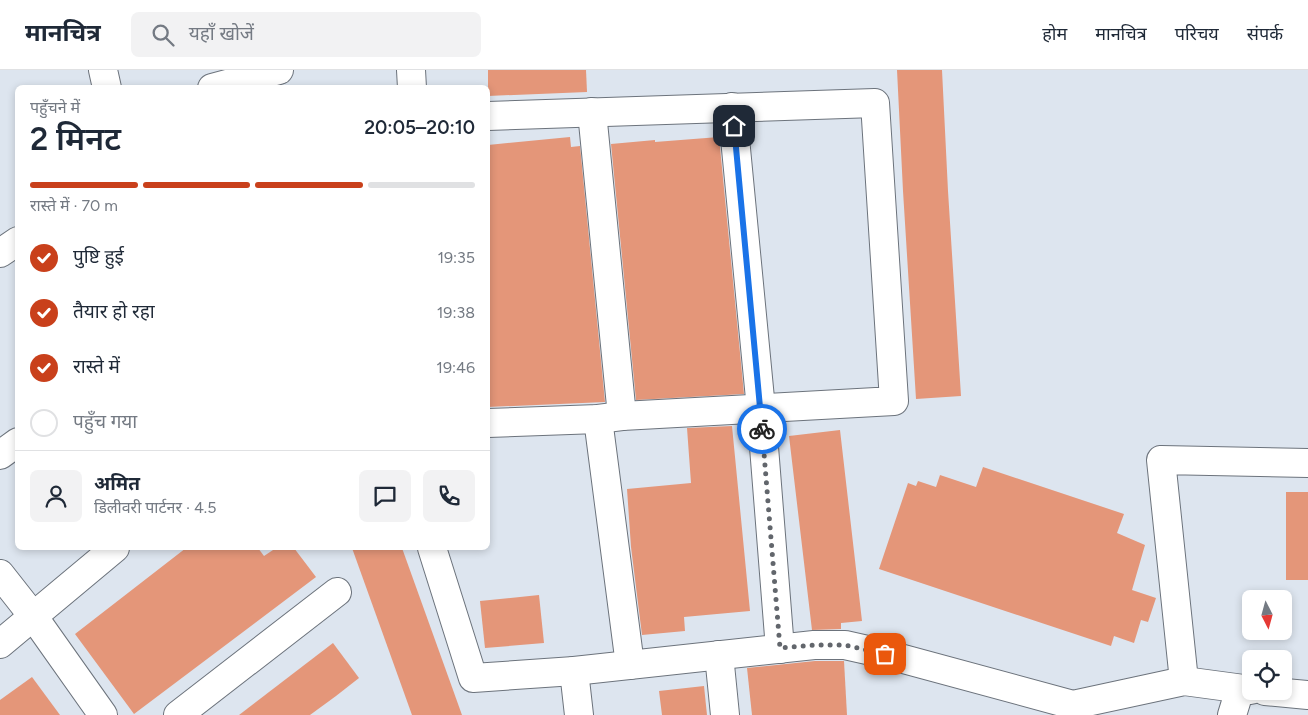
<!DOCTYPE html>
<html lang="hi">
<meta charset="utf-8">
<style>
:root{--surface:#fff;--page:#f2f2f3;--text:#1f2937;--muted:#747a83;--line:#e0e1e3;--accent:#c9401b}
body{margin:0;font-family:Figtree,"Noto Sans Devanagari",sans-serif;background:var(--page);color:var(--text);height:100vh;display:flex;flex-direction:column;font-size:19px;white-space:nowrap}
*{box-sizing:border-box;margin:0}
p{font-size:16px;color:var(--muted)}
.icon{flex:none;width:28px;height:28px;fill:none;stroke:currentColor;stroke-width:2;stroke-linecap:round;stroke-linejoin:round}
.map{position:relative;flex:1;overflow:hidden}
.sheet{position:absolute;left:15px;top:15px;width:475px;height:465px;display:flex;flex-direction:column;background:var(--surface);border-radius:8px;box-shadow:0 2px 8px #0003}
.sheet>*{flex:none}
.needle{width:32px;rotate:174deg}
.fabs{position:absolute;left:1242px;top:520px;display:grid;gap:10px}
.fabs a{display:grid;place-items:center;width:50px;height:50px;border-radius:8px;background:var(--surface);box-shadow:0 2px 8px #0003;font-size:25px}
.pin{position:absolute;display:grid;place-items:center;width:42px;height:42px;color:#fff;margin:-21px;border-radius:10px;box-shadow:0 2px 8px #0006}
.courier{position:absolute;display:grid;place-items:center;width:50px;height:50px;margin:-25px;border:4px solid #1a73e8;border-radius:50%;background:#fff;color:#222;box-shadow:0 1px 6px #0007}
.head em{font-style:normal;font-weight:600}
.head div{display:flex;flex-direction:column-reverse}
.head{display:flex;align-items:center;justify-content:space-between;height:85px;padding:0 15px}
h1{font-size:32px;font-weight:600;line-height:38px}
.bar{display:grid;grid-template-columns:repeat(4,1fr);gap:8px 5px;align-content:center;height:60px;padding:0 15px}
.bar i{height:6px;border-radius:4px;background:var(--line)}
.bar .selected{background:var(--accent)}
.bar p{grid-column:span 4}
.line{display:flex;align-items:center;gap:12px;padding:0 15px;border-top:1px solid var(--line)}
.line div{flex:1}
.round{display:grid;place-items:center;flex:none;width:52px;height:52px;border-radius:8px;background:var(--page)}
ol{padding:0 15px;list-style:none}
li{display:flex;align-items:center;gap:15px;height:55px}
li p{margin-inline-start:auto}
li .icon{padding:5px;border-radius:50%;background:var(--accent);color:#fff;stroke-width:4}
li:last-child{color:var(--muted)}
li i{width:28px;height:28px;border:2px solid var(--line);border-radius:50%}
header{display:flex;align-items:center;gap:30px;box-sizing:border-box;height:70px;padding:0 25px;background:var(--surface);border-bottom:1px solid var(--line)}
header strong{font-size:24px}
nav{display:flex;gap:28px;margin-inline-start:auto;font-size:18px}
.search{width:350px;height:45px;background:var(--page);display:flex;align-items:center;gap:12px;box-sizing:border-box;padding:0 18px;border-radius:8px;color:var(--muted);font-size:19px}
.map>svg:first-child{display:block}
.building{fill:#e49679}
.lines{fill:none;stroke-linecap:round;stroke-linejoin:round}
.minor-casing{stroke:#6c737c;stroke-width:30}
.minor{stroke:#fff;stroke-width:28}
.done{stroke:#62666c;stroke-width:5;stroke-dasharray:0 9}
.route{stroke:#1a73e8;stroke-width:6}
</style>
<header>
<strong>मानचित्र</strong>
<div class="search"><svg class="icon" aria-label="search" viewBox="0 0 24 24"><circle cx="10" cy="10" r="6"/><path d="M15 15l6 6"/></svg>यहाँ खोजें</div>
<nav><a>होम</a><a>मानचित्र</a><a>परिचय</a><a>संपर्क</a></nav>
</header>
<div class="map">
<svg width="1308" height="645" viewBox="0 0 1308 645">
<rect width="100%" height="100%" fill="#dde5ef"/>
<g class="building">
<path d="M 488,0 L 586,0 L 587,22 L 488,26 Z"/>
<path d="M 897,0 L 942,0 L 948,121 L 961,326 L 916,329 L 903,121 Z"/>
<path d="M 570,67 L 571,77 L 580,76 L 605,332 L 488,337 L 488,75 Z"/>
<path d="M 719,67 L 744,324 L 636,330 L 611,74 L 655,70 L 655,72 Z"/>
<path d="M 732,356 L 750,541 L 684,547 L 685,561 L 642,565 L 631,477 L 627,419 L 691,413 L 687,358 Z"/>
<path d="M 840,360 L 862,551 L 841,553 L 841,559 L 812,560 L 789,366 Z"/>
<path d="M 983,397 L 1124,444 L 1117,463 L 1145,475 L 1132,520 L 1156,528 L 1148,552 L 1141,550 L 1134,573 L 1114,566 L 1111,576 L 879,499 L 908,413 L 916,416 L 918,411 L 936,417 L 940,405 L 976,417 Z"/>
<rect x="1286" y="422" width="22" height="88"/>
<path d="M 186,478 L 258,478 L 264,486 L 276,478 L 294,478 L 316,507 L 134,644 L 75,564 Z"/>
<path d="M 352,478 L 402,478 L 462,645 L 412,645 Z"/>
<path d="M 539,525 L 544,573 L 485,578 L 480,531 Z"/>
<path d="M 333,573 L 359,608 L 336,626 L 310,645 L 239,645 Z"/>
<path d="M 815,591 L 844,591 L 847,645 L 752,645 L 747,598 Z"/>
<path d="M 32,607 L 60,645 L 0,645 L 0,630 Z"/>
<path d="M 704,616 L 707,645 L 662,645 L 659,621 Z"/>
</g>
<g class="lines">
<defs>
<g id="minor">
<path d="M 103,0 L 107,18"/>
<path d="M 411,0 L 412,18"/>
<path d="M 212,18 L 279,0"/>
<path d="M 732,37 L 761,339 L 780,579"/>
<path d="M 592,42 L 622,346"/>
<path d="M 488,46 L 875,33 L 894,331 L 622,346 L 598,349 L 488,353"/>
<path d="M 0,183 L 18,171"/>
<path d="M 598,349 L 630,595"/>
<path d="M 0,385 L 18,372"/>
<path d="M 432,478 L 473,608 L 574,601 L 814,575 L 845,575 L 885,584 L 1073,635 L 1184,611 L 1251,620"/>
<path d="M 0,504 L 33,546 L 103,645"/>
<path d="M 0,574 L 115,478"/>
<path d="M 719,585 L 725,645"/>
<path d="M 574,601 L 579,645"/>
<path d="M 1184,611 L 1161,390 L 1308,393"/>
<path d="M 1265,621 L 1308,625"/>
<path d="M 178,645 L 337,522"/>
<path d="M 1232,645 L 1240,619"/>
</g>
</defs>
<use href="#minor" class="minor-casing"/>
<use href="#minor" class="minor"/>
</g>
<g class="lines">
<path class="done" d="M 762,359 L 780,578 L 814,575 L 845,575 L 885,584"/>
<path class="route" d="M 734,56 L 762,359"/>
</g>
</svg>
<div class="fabs">
<a><svg class="needle" viewBox="-14 -14 28 28"><path d="M0-13l5 13h-10z" fill="#e53935"/><path d="M0 13l5-13h-10z" fill="#747a83"/></svg></a>
<a><svg class="icon" aria-label="locate" viewBox="0 0 24 24"><circle cx="12" cy="12" r="6"/><path d="M12 2v4M12 18v4M2 12h4M18 12h4"/></svg></a>
</div>
<div class="pin" style="left:885px;top:584px;background:#ea580c"><svg class="icon" aria-label="bag" viewBox="0 0 24 24"><path d="M5 8h14l-1 12H6zM9 8a3 3 0 0 1 6 0"/></svg></div>
<div class="pin" style="left:734px;top:56px;background:#1f2937"><svg class="icon" aria-label="home" viewBox="0 0 24 24"><path d="M3 11l9-7 9 7M6 9v11h12V9"/></svg></div>
<div class="courier" style="left:762px;top:359px"><svg class="icon" aria-label="bike" viewBox="0 0 24 24"><circle cx="6" cy="16" r="4"/><circle cx="18" cy="16" r="4"/><path d="M6 16l4-8h5l3 8M10 8l3 8H6M13 5h3"/></svg></div>
<section class="sheet">
<div class="head"><div><h1>2 मिनट</h1><p>पहुँचने में</p></div><em>20:05–20:10</em></div>
<div class="bar"><i class="selected"></i><i class="selected"></i><i class="selected"></i><i></i><p>रास्ते में · 70 m</p></div>
<ol>
<li><svg class="icon" aria-label="check" viewBox="0 0 24 24"><path d="M5 12l5 5 9-10"/></svg>पुष्टि हुई<p>19:35</p></li>
<li><svg class="icon" aria-label="check" viewBox="0 0 24 24"><path d="M5 12l5 5 9-10"/></svg>तैयार हो रहा<p>19:38</p></li>
<li><svg class="icon" aria-label="check" viewBox="0 0 24 24"><path d="M5 12l5 5 9-10"/></svg>रास्ते में<p>19:46</p></li>
<li><i></i>पहुँच गया</li>
</ol>
<div class="line" style="height:90px"><a class="round"><svg class="icon" aria-label="person" viewBox="0 0 24 24"><circle cx="12" cy="8" r="4"/><path d="M4 21q1-7 8-7t8 7"/></svg></a><div><b>अमित</b><p>डिलीवरी पार्टनर · 4.5</p></div><a class="round"><svg class="icon" aria-label="chat" viewBox="0 0 24 24"><path d="M4 5h16v11H9l-5 4z"/></svg></a><a class="round"><svg class="icon" aria-label="phone" viewBox="0 0 24 24"><path d="M5 4h4l2 5-3 2q2 4 5 5l2-3 5 2v4C11 20 4 13 5 4z"/></svg></a></div>
</section>
</div>
